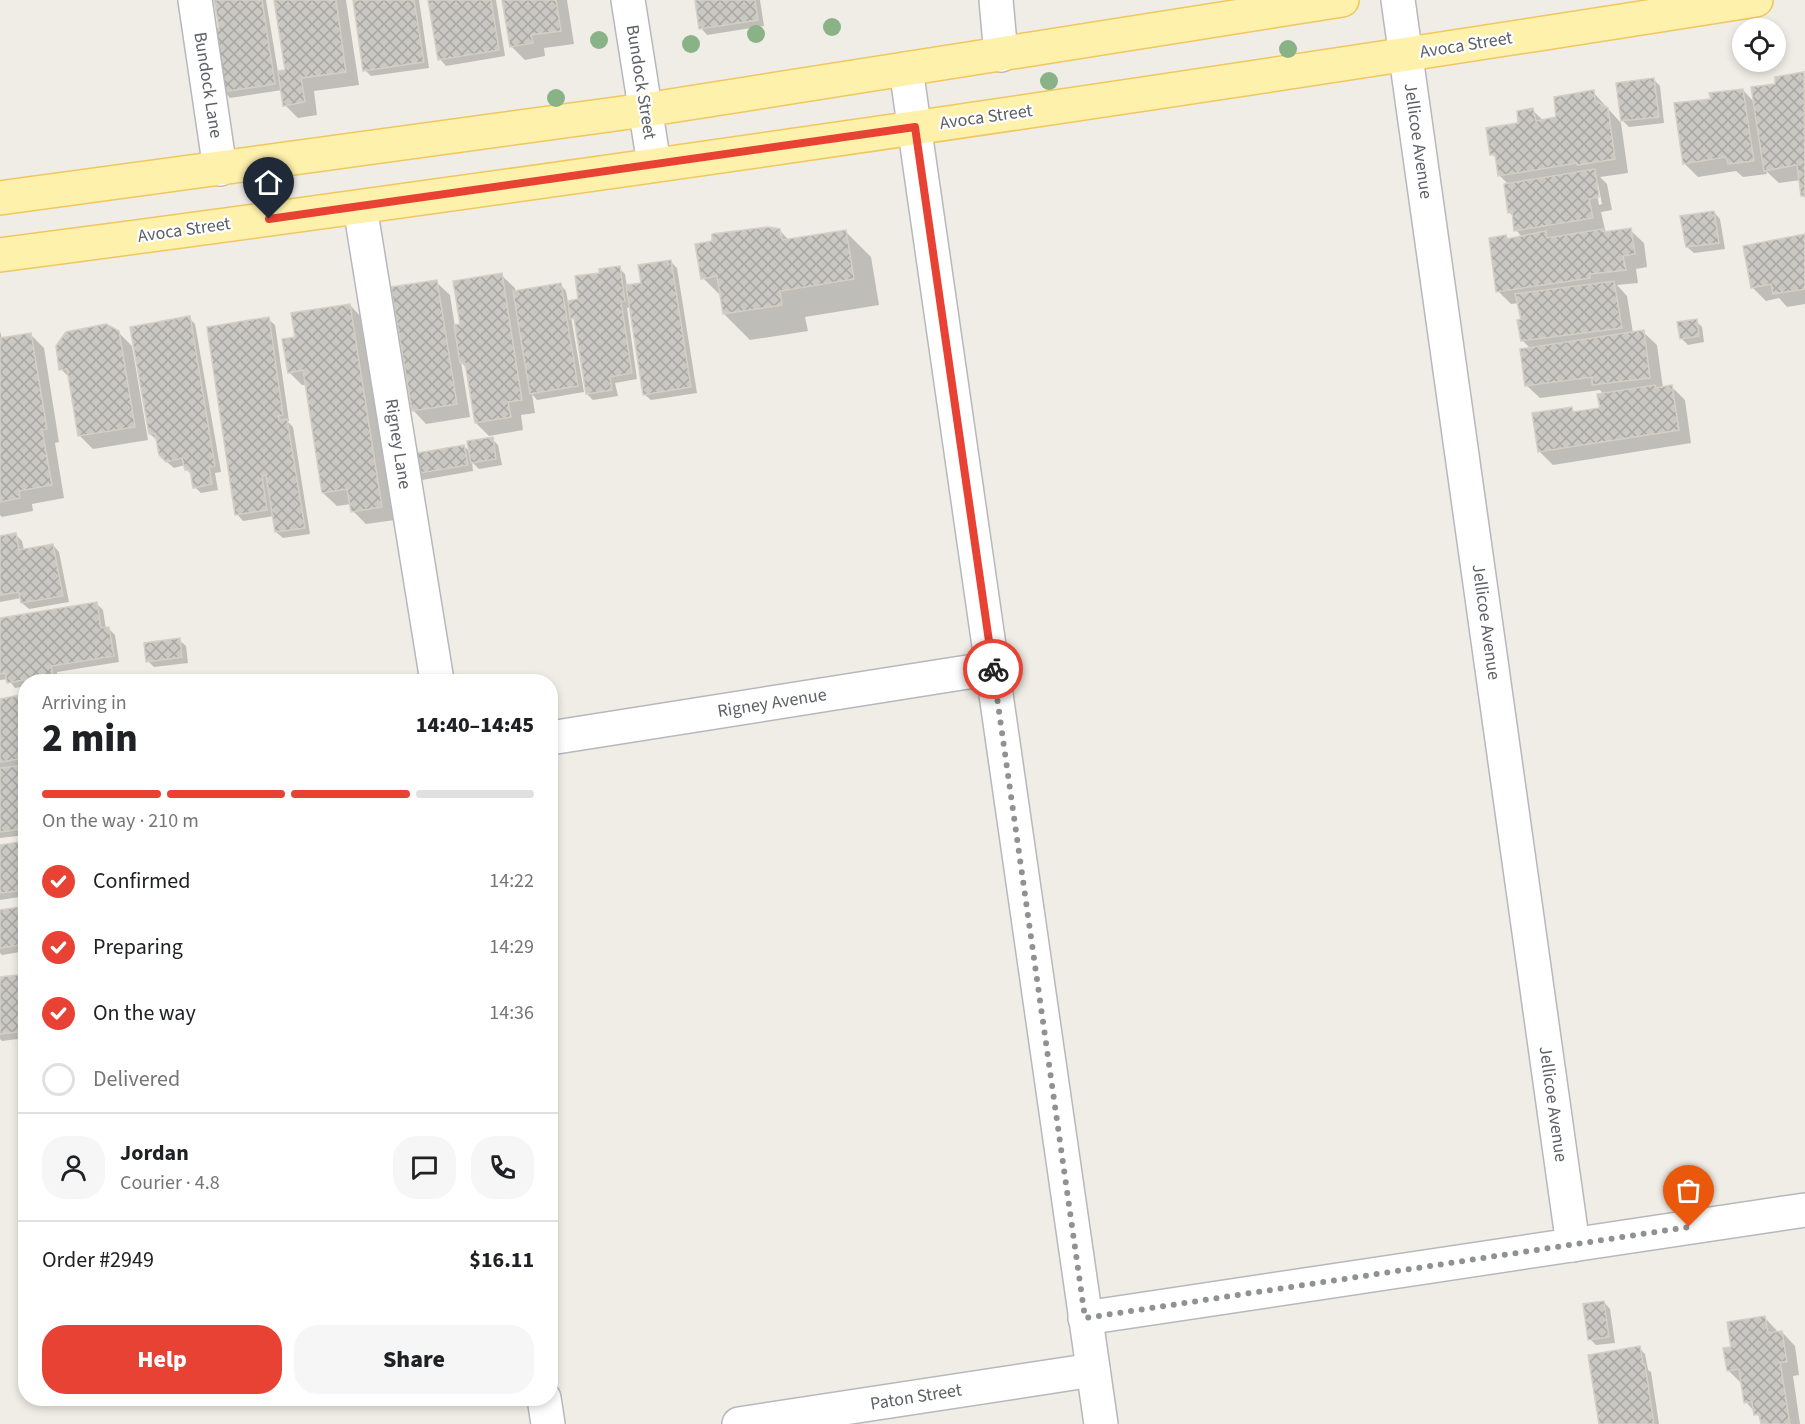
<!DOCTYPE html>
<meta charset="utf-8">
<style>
:root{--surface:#fff;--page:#f6f6f6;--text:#202124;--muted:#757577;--line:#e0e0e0;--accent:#e74233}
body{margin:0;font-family:"Source Sans 3",sans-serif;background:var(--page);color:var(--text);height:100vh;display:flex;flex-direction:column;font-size:22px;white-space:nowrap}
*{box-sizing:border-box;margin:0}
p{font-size:20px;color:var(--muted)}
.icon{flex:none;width:33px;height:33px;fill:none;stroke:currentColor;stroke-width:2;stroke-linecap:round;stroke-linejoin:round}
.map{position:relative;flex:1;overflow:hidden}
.side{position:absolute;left:18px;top:674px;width:540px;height:732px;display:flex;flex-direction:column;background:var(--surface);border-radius:24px;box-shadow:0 3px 9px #0003}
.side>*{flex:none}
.buttons{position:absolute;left:1732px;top:18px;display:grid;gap:12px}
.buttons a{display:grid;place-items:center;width:54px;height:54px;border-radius:50%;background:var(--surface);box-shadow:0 3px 9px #0003;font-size:30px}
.pin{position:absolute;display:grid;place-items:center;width:51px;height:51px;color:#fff;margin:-62px -26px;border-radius:50% 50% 50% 0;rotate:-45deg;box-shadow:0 0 6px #0007}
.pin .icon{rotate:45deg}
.courier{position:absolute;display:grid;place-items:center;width:60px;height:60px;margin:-30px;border:4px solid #e74233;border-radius:50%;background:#fff;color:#222;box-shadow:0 2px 8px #0007}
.head em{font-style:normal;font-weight:800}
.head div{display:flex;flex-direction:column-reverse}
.head{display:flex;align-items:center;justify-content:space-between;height:102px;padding:0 24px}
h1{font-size:39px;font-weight:800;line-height:45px}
.bar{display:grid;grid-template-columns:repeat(4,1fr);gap:9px 6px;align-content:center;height:72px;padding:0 24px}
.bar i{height:8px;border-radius:4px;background:var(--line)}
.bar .selected{background:var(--accent)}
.bar p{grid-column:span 4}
.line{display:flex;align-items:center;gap:15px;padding:0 24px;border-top:2px solid var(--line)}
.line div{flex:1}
.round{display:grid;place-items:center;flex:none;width:63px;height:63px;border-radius:24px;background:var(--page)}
ol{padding:0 24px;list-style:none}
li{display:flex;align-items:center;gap:18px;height:66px}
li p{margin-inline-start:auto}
li .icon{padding:6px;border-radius:50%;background:var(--accent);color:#fff;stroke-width:4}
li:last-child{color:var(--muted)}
li i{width:33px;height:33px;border:3px solid var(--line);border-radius:50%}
.button{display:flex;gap:12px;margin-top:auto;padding:12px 24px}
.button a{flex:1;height:69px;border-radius:24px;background:var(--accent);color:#fff;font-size:24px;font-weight:800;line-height:69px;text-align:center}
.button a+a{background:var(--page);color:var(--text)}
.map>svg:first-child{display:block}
.shadow{fill:#0003;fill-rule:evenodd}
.building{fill:url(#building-cross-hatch);stroke:#d4cfc4;stroke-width:1.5}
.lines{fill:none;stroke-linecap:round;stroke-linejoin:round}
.minor-casing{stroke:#b6b8bc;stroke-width:36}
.major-casing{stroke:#f0c75e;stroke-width:36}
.minor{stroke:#fff;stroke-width:33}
.major{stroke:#fef1ac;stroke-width:33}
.tree{fill:#89b387}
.done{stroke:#909292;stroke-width:6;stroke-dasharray:0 10.8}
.route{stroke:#e74233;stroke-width:8}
.labels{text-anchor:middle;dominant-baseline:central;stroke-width:4.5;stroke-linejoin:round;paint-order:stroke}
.street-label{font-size:18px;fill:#5d6166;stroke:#fff}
</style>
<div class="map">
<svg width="1805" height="1424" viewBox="0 0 1805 1424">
<defs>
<pattern id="building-cross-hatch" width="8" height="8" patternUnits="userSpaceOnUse" patternTransform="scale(1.5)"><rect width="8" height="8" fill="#cac8c3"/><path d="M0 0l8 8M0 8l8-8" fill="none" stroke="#a7a6a2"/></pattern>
</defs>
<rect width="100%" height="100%" fill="#efede5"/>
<g class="shadow">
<path d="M 216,0 L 266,0 L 278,72 L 286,71 L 276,0 L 346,0 L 359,85 L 314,91 L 317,115 L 298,118 L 285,105 L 282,90 L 230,98 L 224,91 L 220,29 Z"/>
<path d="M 354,0 L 419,0 L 429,68 L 371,76 L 365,70 Z"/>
<path d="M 430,0 L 496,0 L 505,56 L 446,66 L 440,59 Z"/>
<path d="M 504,0 L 567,0 L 574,44 L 544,48 L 545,56 L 525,60 L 511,46 Z"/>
<path d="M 697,0 L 760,0 L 764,26 L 707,35 L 701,28 Z"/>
<path d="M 1804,74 L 1805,198 L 1803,196 L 1801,180 L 1779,183 L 1766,171 L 1767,174 L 1743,177 L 1736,171 L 1698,177 L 1684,163 L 1712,100 L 1743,90 L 1755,103 L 1776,85 Z"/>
<path d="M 1654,80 L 1660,86 L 1664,123 L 1629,127 L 1622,120 Z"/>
<path d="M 1593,92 L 1621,123 L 1628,173 L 1600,177 L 1607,184 L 1612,210 L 1601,212 L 1606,234 L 1630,230 L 1644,243 L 1647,267 L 1636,269 L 1638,283 L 1617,285 L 1627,296 L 1633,333 L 1643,332 L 1657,345 L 1663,388 L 1672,387 L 1685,400 L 1691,443 L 1553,465 L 1539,451 L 1571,409 L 1576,414 L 1602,409 L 1603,394 L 1600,390 L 1540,398 L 1526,385 L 1531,349 L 1522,340 L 1522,321 L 1519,303 L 1511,304 L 1498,291 L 1506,236 L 1510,240 L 1523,238 L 1516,230 L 1514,217 L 1509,212 L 1508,184 L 1499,175 L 1497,159 L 1492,154 L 1532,110 L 1544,121 L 1558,118 ZM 1595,184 L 1598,184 L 1602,204 L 1599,205 Z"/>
<path d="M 1714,212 L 1720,219 L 1725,249 L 1694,253 L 1687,247 Z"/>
<path d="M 779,230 L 789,240 L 845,231 L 871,257 L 879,305 L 805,317 L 808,331 L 750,340 L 724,314 L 722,297 L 703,278 Z"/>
<path d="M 1805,236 L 1805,304 L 1787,307 L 1779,298 L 1766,301 L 1752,287 Z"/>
<path d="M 671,262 L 677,268 L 697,393 L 651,400 L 644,394 L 631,307 L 627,308 L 637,379 L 615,383 L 618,396 L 593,400 L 587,394 L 576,322 L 571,317 L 584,392 L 537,400 L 532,394 L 535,413 L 521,415 L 523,430 L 489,436 L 476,423 L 467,369 L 461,362 L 470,417 L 426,424 L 413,410 L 436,282 L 450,295 L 455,327 L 462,326 L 501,275 L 515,288 L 515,292 L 560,284 L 566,291 L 568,302 L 580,300 L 601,274 L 619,268 L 625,274 L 627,287 L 643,285 Z"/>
<path d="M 350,305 L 363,319 L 395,520 L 366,524 L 353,511 L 351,504 L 337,506 L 323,493 L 306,385 L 302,385 L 289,372 Z"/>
<path d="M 189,318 L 195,324 L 221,472 L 215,473 L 218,490 L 201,493 L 195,487 L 193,476 L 186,469 L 185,465 L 174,468 L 167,462 L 157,440 L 150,434 Z"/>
<path d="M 268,319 L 275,325 L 289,421 L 287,421 L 293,427 L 310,534 L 283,538 L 276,532 L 274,516 L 243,521 L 237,514 Z"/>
<path d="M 1696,321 L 1702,327 L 1704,342 L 1688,345 L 1681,338 Z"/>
<path d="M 0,331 L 2,339 L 30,334 L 44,348 L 59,442 L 55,443 L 64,498 L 32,504 L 33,511 L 2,517 L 0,515 Z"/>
<path d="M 118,332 L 132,346 L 148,440 L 93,449 L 80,436 L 70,378 L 61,369 Z"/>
<path d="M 492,439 L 498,445 L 502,465 L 479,469 L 472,462 L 473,471 L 422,480 L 415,473 L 464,446 L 471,453 Z"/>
<path d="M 16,535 L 22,541 L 24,550 L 53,545 L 59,552 L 69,602 L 29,609 L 22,603 L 21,598 L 0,602 L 0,538 Z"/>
<path d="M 97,604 L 103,610 L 106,629 L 108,628 L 115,635 L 119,662 L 57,672 L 58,681 L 26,681 L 26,686 L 15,688 L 8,679 L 0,680 L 0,620 Z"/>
<path d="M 179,640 L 186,646 L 188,663 L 154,667 L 148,661 Z"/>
<path d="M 26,696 L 26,835 L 0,838 L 0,700 Z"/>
<path d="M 26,843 L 26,896 L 0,900 L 0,846 Z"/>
<path d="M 26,907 L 26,951 L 2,955 L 0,953 L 0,912 Z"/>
<path d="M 26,976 L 26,1038 L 2,1041 L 0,1039 L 0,979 Z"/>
<path d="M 1604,1302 L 1610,1309 L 1615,1343 L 1596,1345 L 1590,1339 Z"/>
<path d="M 1765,1318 L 1779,1333 L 1782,1332 L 1795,1346 L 1799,1375 L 1793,1376 L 1800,1424 L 1762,1424 L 1762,1420 L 1746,1402 L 1742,1384 L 1728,1370 L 1733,1349 Z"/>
<path d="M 1639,1348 L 1645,1354 L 1648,1370 L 1651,1372 L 1659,1424 L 1600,1424 Z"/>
</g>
<g class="building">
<path d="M 214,0 L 262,0 L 275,84 L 222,92 L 212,29 L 219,28 Z"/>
<path d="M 274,0 L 336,0 L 346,72 L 301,78 L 305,102 L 283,106 L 278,71 L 285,70 Z"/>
<path d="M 353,0 L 414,0 L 424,62 L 363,71 Z"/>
<path d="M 428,0 L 491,0 L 499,50 L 438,60 Z"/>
<path d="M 502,0 L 556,0 L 561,31 L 531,35 L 533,43 L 510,47 Z"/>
<path d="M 695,0 L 755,0 L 758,20 L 699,29 Z"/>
<path d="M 1804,72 L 1805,196 L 1801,196 L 1797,165 L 1764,171 L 1751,87 L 1775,84 L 1775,77 Z"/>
<path d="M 1654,78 L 1659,117 L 1621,121 L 1616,83 Z"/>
<path d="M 1743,89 L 1754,161 L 1728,164 L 1726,157 L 1683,164 L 1674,103 L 1711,99 L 1709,93 Z"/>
<path d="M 1594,90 L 1595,100 L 1608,108 L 1615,159 L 1577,165 L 1577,163 L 1498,176 L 1495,154 L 1490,155 L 1486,128 L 1518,123 L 1517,111 L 1533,108 L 1536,121 L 1556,117 L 1554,97 Z"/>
<path d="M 1595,169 L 1599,197 L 1589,199 L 1593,218 L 1514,231 L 1512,211 L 1508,213 L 1504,184 Z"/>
<path d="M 1714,211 L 1719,243 L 1686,247 L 1680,216 Z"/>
<path d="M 768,227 L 780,229 L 782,240 L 846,230 L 854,279 L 780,291 L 782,305 L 723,314 L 717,276 L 701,279 L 695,244 L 712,241 L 712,234 Z"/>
<path d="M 1631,228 L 1635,254 L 1623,256 L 1626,270 L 1590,274 L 1590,278 L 1496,292 L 1489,238 L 1506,235 L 1507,239 L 1546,231 L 1547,238 L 1603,229 L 1604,232 Z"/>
<path d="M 1805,234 L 1805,289 L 1773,294 L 1771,284 L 1751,288 L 1743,246 Z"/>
<path d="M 671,260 L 691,387 L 643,395 L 626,285 L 641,283 L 638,265 Z"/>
<path d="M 620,266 L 625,301 L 621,302 L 632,373 L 610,377 L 612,390 L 586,394 L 574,318 L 570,319 L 568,301 L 578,299 L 575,276 L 599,273 L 599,269 Z"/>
<path d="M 502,273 L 522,400 L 508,402 L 511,417 L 475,423 L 465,363 L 460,363 L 454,325 L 460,324 L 453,281 Z"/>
<path d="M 437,280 L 457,404 L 412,411 L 391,287 Z"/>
<path d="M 1614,281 L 1622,328 L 1521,341 L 1517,320 L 1521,319 L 1515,294 Z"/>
<path d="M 561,283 L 578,386 L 530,394 L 513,291 Z"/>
<path d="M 350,304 L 382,507 L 351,512 L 347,489 L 322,493 L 303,370 L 288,373 L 282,339 L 295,337 L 291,313 Z"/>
<path d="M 190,316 L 215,466 L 209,467 L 212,484 L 193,488 L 190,470 L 185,470 L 182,458 L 166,462 L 159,455 L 155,433 L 149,434 L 130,327 Z"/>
<path d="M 269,317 L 283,415 L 278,416 L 279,420 L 287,419 L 305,528 L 275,532 L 266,475 L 262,476 L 267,510 L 235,515 L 207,327 Z"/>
<path d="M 1697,319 L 1699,336 L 1680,339 L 1677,322 Z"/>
<path d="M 106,324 L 119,331 L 135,427 L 78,436 L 67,369 L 59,370 L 56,346 L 66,332 Z"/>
<path d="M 1644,330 L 1650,378 L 1592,385 L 1592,377 L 1525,386 L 1520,349 Z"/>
<path d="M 31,333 L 47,429 L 42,430 L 52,485 L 19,491 L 20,498 L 0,502 L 0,338 Z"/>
<path d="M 1655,385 L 1656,388 L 1672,385 L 1679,430 L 1538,452 L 1532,413 L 1572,407 L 1573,412 L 1600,408 L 1597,394 Z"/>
<path d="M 493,437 L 496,459 L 471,463 L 467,441 Z"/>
<path d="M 464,445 L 468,465 L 414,474 L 411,454 Z"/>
<path d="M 16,533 L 19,550 L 53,544 L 63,596 L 21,603 L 19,592 L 0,595 L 0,536 Z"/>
<path d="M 97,602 L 101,628 L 109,627 L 114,656 L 51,666 L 53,675 L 7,683 L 5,673 L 0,674 L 0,618 Z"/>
<path d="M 180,638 L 182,657 L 146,662 L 144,643 Z"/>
<path d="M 26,694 L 26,758 L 0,762 L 0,699 Z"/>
<path d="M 26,765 L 26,828 L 0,832 L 0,768 Z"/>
<path d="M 26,841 L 26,890 L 0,893 L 0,845 Z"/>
<path d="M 26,906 L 26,944 L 0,948 L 0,910 Z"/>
<path d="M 26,974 L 26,1031 L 0,1034 L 0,977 Z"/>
<path d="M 1604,1301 L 1609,1337 L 1588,1340 L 1583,1304 Z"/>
<path d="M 1765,1316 L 1768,1333 L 1782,1331 L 1787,1362 L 1780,1362 L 1790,1424 L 1761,1424 L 1759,1414 L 1754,1415 L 1752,1402 L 1744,1403 L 1739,1369 L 1727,1371 L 1723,1348 L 1731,1347 L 1727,1322 Z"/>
<path d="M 1640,1346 L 1643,1364 L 1645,1364 L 1654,1424 L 1599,1424 L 1588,1355 Z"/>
</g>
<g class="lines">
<defs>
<g id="minor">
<path d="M 195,0 L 220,169"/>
<path d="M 628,0 L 654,164"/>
<path d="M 996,0 L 1001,55"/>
<path d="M 1398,0 L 1573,1245"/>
<path d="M 906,69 L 1101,1424"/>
<path d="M 360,207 L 437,681"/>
<path d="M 550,738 L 993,668"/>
<path d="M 1085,1318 L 1805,1210"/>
<path d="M 544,1398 L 548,1424"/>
<path d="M 739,1424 L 1093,1370"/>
</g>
<g id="major">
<path d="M 0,198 L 645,110 L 1342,0"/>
<path d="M 0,255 C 586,178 1172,92 1756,0"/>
</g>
</defs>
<use href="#minor" class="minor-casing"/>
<use href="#major" class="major-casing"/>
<use href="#minor" class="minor"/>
<use href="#major" class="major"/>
</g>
<g class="tree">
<circle cx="832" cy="27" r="9"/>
<circle cx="756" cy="34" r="9"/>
<circle cx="599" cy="40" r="9"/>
<circle cx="691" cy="44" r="9"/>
<circle cx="1288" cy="49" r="9"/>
<circle cx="1049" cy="81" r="9"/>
<circle cx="556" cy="98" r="9"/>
</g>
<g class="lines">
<path class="done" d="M 993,669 L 1085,1318 L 1689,1227"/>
<path class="route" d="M 269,219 L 915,127 L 993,669"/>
</g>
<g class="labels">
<g class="street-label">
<text transform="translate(1466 45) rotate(-9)">Avoca Street</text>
<text transform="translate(641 82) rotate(81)">Bundock Street</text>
<text transform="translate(208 85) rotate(81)">Bundock Lane</text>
<text transform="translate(986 117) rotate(-8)">Avoca Street</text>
<text transform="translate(1418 141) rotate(82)">Jellicoe Avenue</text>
<text transform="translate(184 230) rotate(-8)">Avoca Street</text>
<text transform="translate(398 444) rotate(81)">Rigney Lane</text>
<text transform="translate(1486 622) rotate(82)">Jellicoe Avenue</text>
<text transform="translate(772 703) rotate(-9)">Rigney Avenue</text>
<text transform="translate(1553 1104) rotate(82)">Jellicoe Avenue</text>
<text transform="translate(916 1397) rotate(-9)">Paton Street</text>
</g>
</g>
</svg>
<div class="buttons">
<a><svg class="icon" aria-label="locate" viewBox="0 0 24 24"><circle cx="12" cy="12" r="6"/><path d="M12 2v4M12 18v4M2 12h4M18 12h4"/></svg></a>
</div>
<div class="pin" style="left:1689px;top:1227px;background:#ea580c"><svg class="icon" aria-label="bag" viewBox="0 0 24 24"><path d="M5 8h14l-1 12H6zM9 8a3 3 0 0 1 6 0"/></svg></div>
<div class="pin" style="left:269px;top:219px;background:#1f2937"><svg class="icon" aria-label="home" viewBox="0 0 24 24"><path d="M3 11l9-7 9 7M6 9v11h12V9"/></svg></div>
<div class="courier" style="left:993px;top:669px"><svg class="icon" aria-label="bike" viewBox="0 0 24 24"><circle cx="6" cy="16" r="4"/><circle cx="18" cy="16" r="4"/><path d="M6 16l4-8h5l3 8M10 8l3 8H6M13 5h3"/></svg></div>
<section class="side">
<div class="head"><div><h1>2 min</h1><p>Arriving in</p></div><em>14:40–14:45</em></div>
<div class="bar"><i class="selected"></i><i class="selected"></i><i class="selected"></i><i></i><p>On the way · 210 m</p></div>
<ol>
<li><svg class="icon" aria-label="check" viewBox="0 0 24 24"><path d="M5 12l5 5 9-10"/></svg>Confirmed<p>14:22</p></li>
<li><svg class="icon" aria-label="check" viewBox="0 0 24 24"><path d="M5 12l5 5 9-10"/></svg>Preparing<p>14:29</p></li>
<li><svg class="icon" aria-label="check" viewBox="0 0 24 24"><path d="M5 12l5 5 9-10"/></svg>On the way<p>14:36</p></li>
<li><i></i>Delivered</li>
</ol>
<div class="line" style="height:108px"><a class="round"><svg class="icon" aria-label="person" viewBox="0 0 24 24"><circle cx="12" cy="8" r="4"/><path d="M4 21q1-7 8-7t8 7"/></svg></a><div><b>Jordan</b><p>Courier · 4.8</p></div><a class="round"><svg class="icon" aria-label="chat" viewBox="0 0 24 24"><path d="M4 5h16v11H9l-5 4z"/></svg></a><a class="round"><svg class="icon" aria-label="phone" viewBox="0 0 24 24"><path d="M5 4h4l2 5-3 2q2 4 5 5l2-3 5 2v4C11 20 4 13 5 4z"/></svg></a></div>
<div class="line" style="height:78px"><div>Order #2949</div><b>$16.11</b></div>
<div class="button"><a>Help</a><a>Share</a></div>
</section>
</div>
